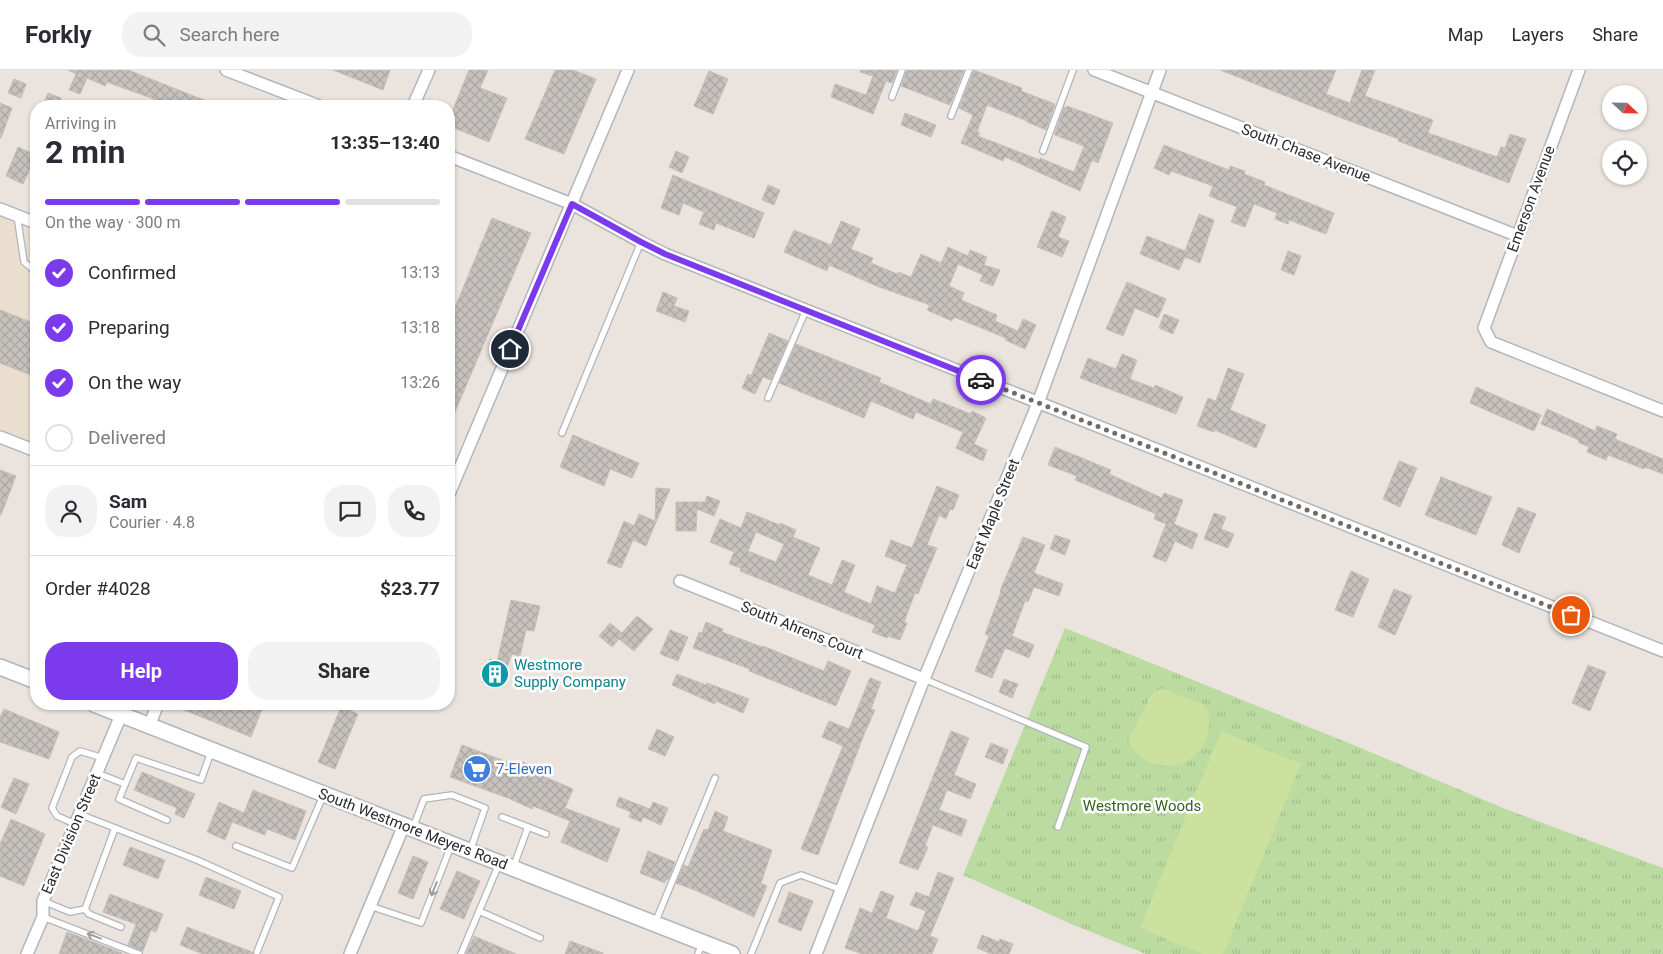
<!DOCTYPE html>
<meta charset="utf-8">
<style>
:root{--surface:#fff;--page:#f2f2f3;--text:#2b2b33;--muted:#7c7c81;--line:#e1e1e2;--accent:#7c3aed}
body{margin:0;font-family:Roboto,sans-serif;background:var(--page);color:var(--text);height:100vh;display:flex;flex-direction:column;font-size:19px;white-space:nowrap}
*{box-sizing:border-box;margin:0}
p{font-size:16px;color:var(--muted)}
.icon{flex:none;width:28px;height:28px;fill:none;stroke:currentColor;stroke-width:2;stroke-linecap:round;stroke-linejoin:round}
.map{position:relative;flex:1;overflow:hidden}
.sheet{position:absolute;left:30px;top:30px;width:425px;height:610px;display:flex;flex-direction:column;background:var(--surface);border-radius:20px;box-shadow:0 1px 4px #0004}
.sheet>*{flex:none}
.needle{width:32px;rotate:112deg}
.fabs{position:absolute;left:1602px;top:15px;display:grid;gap:10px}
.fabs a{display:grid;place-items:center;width:45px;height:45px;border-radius:50%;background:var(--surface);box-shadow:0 1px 4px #0004;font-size:25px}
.pin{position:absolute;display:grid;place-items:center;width:42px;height:42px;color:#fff;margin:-21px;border:2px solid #fff;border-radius:50%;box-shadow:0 1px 5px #0007}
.courier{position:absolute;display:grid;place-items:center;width:50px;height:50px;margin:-25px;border:4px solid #7c3aed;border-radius:50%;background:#fff;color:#222;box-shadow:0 1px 6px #0007}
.head em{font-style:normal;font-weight:700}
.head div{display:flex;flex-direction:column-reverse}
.head{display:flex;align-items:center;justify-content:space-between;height:85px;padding:0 15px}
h1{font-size:32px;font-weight:700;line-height:38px}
.bar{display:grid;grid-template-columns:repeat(4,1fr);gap:8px 5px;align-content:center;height:60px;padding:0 15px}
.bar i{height:6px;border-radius:4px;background:var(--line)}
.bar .current{background:var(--accent)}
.bar p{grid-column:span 4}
.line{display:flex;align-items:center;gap:12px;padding:0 15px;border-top:1px solid var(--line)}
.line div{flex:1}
.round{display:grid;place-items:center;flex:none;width:52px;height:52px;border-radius:20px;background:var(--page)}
ol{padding:0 15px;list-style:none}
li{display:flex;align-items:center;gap:15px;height:55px}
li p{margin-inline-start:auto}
li .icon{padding:5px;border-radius:50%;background:var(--accent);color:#fff;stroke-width:4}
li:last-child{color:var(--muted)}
li i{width:28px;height:28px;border:2px solid var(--line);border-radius:50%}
.cta{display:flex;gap:10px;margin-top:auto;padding:10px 15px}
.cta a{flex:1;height:58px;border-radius:20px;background:var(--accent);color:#fff;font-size:20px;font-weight:700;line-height:58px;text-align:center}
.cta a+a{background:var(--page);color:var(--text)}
header{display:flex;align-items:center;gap:30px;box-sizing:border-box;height:70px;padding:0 25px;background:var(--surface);border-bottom:1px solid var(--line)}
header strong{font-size:24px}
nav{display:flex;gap:28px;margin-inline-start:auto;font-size:18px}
.search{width:350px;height:45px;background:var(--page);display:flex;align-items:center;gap:12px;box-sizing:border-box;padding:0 18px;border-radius:20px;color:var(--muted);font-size:19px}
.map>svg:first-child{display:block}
.education{fill:#eadecf}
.park{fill:url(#park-tufts)}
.pitch{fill:#cce19e}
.building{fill:url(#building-cross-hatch);stroke:#c6bfb8;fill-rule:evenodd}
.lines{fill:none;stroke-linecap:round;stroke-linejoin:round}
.lane-casing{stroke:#b1b5bc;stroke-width:8}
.street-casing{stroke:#b1b5bc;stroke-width:14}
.secondary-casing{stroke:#b1b5bc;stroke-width:18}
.lane{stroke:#fff;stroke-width:5.5}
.street{stroke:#fff;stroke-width:11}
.secondary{stroke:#fff;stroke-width:15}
.oneway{stroke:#9f9f9f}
.done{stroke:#6e6b69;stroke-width:5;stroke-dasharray:0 9}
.route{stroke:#7c3aed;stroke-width:6}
.labels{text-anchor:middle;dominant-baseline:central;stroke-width:5;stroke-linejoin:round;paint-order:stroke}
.street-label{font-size:15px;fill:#2a2a2a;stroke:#fff}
.culture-label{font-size:15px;fill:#0d838f;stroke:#fff;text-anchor:start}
.shop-label{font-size:15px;fill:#366cbe;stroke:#fff;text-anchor:start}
.park-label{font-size:15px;fill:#365f22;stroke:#fff}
</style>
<header>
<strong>Forkly</strong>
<div class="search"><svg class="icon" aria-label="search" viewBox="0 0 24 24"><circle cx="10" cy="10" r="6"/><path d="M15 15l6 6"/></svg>Search here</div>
<nav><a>Map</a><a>Layers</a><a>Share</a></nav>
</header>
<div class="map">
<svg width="1663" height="884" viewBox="0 0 1663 884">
<defs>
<pattern id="park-tufts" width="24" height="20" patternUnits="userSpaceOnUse" patternTransform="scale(1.25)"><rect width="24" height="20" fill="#bbdba1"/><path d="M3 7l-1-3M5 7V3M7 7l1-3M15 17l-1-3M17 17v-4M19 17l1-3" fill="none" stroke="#a1bc8b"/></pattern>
<pattern id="building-cross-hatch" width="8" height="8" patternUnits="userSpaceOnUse" patternTransform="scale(1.25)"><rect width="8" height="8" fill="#c6c1bd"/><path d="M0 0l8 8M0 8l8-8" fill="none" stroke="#aaa6a3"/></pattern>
</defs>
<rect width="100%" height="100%" fill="#ebe4de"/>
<path class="education" d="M 0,145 L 36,159 L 36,377 L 0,363 Z"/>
<path class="park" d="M 1065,558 L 1356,676 L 1508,740 L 1663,798 L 1663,884 L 1146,884 L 1071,854 L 963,805 Z"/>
<g class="pitch">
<path d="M 1162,618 C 1171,622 1199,632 1205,636 C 1209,640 1209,646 1209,650 C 1212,687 1169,710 1140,686 C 1135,683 1132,676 1128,671 L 1150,627 L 1156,621 Z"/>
<path d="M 1221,661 L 1301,694 L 1223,884 L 1203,884 L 1140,858 Z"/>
</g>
<g class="building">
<path d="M 68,0 L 128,0 L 219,36 L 173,36 L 107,12 L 105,16 L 87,8 L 80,24 L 69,20 L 76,4 Z"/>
<path d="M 333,0 L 390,0 L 383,20 Z"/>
<path d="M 469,0 L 488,0 L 480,18 L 507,28 L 489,72 L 449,56 L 449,49 Z"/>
<path d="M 555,0 L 573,0 L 596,9 L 564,84 L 525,69 Z"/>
<path d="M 861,0 L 897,0 L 892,13 L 886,11 L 873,44 L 831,27 L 835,14 L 866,25 L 873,6 L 860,2 Z"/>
<path d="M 907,0 L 964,0 L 950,35 L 901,16 Z"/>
<path d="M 974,0 L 1022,18 L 1021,21 L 1055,34 L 1046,60 L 1027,52 L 1027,51 L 987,35 L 977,62 L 980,63 L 978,66 L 1040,90 L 1040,88 L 1074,102 L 1084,76 L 1055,65 L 1055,63 L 1064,37 L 1066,38 L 1067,36 L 1113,53 L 1098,93 L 1092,90 L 1080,121 L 1005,87 L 1003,91 L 961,73 L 973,45 L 959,38 Z"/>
<path d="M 1220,0 L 1336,0 L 1326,24 L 1350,33 L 1362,0 L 1375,0 L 1365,26 L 1433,50 L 1428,63 L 1497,87 L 1501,77 L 1505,78 L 1510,64 L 1526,69 L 1509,113 L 1398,71 L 1399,69 L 1344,49 Z"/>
<path d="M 709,1 L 728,9 L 713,44 L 694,36 Z"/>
<path d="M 14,9 L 26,14 L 21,28 L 8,23 Z"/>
<path d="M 48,23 L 61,28 L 58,36 L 43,36 Z"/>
<path d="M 0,33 L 12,38 L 1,68 L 0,68 Z"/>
<path d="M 905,43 L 936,55 L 931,67 L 901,55 Z"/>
<path d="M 1164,75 L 1229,100 L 1230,96 L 1245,101 L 1244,104 L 1265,112 L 1264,115 L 1334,143 L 1326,164 L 1289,150 L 1288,154 L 1275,149 L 1277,143 L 1254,134 L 1245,157 L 1231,152 L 1237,137 L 1209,126 L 1213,116 L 1171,101 L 1169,105 L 1154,98 Z"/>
<path d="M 18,77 L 36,85 L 23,114 L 6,106 Z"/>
<path d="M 676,81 L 689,87 L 682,103 L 669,97 Z"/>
<path d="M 673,105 L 764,143 L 754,168 L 716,153 L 714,160 L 699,154 L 704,142 L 683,133 L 679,145 L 661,138 Z"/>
<path d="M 768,115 L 780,120 L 774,135 L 762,130 Z"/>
<path d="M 1052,141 L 1066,147 L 1058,167 L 1069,171 L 1062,187 L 1037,177 Z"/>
<path d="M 1199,144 L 1214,150 L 1200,193 L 1185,187 L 1179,200 L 1140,184 L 1147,166 L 1185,181 Z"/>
<path d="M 492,148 L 531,163 L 449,356 L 449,252 Z"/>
<path d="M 841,151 L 860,159 L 851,179 L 873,188 L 871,193 L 897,204 L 898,202 L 911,207 L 921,184 L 941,193 L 948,177 L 968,186 L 970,180 L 987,187 L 984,195 L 1000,200 L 993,216 L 980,211 L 983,205 L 958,194 L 949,216 L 964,223 L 961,230 L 997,245 L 995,251 L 1018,261 L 1023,249 L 1036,255 L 1025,279 L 1005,270 L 1006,268 L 954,247 L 952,251 L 927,240 L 930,235 L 879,217 L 829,195 L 827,201 L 784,182 L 794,160 L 831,175 Z"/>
<path d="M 1288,181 L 1301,186 L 1294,205 L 1281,200 Z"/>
<path d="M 1127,212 L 1166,229 L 1158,248 L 1135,238 L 1123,266 L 1106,259 Z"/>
<path d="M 663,222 L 677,228 L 674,236 L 689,241 L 685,252 L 656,241 Z"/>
<path d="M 0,240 L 36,254 L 36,307 L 0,293 Z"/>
<path d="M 1164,244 L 1179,250 L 1173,264 L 1159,258 Z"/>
<path d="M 769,263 L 788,271 L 771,310 L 763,307 L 755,324 L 742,318 L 748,304 L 751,306 Z"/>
<path d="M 796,274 L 881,308 L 879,312 L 931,334 L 933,329 L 971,344 L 972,341 L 986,348 L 974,374 L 987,380 L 983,391 L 956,378 L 963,362 L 916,342 L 913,349 L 871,331 L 864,348 L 779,313 Z"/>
<path d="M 1122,284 L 1137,290 L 1130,309 L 1154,318 L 1155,315 L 1183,327 L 1176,344 L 1080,308 L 1088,288 L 1116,299 Z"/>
<path d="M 1228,298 L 1244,304 L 1230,340 L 1266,355 L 1256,378 L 1215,360 L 1214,362 L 1197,356 L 1208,328 L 1216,331 Z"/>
<path d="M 1476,317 L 1541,345 L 1534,361 L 1470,333 Z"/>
<path d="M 1547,339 L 1595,361 L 1597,356 L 1617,364 L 1615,369 L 1663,389 L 1663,404 L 1645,397 L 1644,399 L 1608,385 L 1606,390 L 1587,382 L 1589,377 L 1578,372 L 1579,370 L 1541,354 Z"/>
<path d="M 573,365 L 639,393 L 632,408 L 610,399 L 604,416 L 560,397 Z"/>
<path d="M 1055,377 L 1111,400 L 1109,404 L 1162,428 L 1164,423 L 1183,430 L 1174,454 L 1198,464 L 1192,479 L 1175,471 L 1166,492 L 1153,487 L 1166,454 L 1154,449 L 1156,444 L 1075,410 L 1077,406 L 1048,395 Z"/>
<path d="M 1399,391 L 1417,398 L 1400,437 L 1383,429 Z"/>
<path d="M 0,400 L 16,406 L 1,445 L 0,445 Z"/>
<path d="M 1441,407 L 1492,427 L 1476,465 L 1425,445 Z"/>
<path d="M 937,416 L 959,425 L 953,440 L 950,439 L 946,449 L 939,445 L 927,475 L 937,478 L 918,524 L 915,523 L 904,552 L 907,553 L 900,570 L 888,566 L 887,568 L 872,562 L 875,555 L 740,501 L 741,498 L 729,494 L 734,482 L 710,472 L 720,449 L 741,458 L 747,442 L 780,455 L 780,453 L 796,460 L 793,467 L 820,478 L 808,505 L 832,515 L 842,490 L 855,495 L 844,522 L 871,534 L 877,516 L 895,523 L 907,495 L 885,486 L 891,470 L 912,478 ZM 756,462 L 784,474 L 776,492 L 748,481 Z"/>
<path d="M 656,418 L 670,419 L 646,476 L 633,470 L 621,498 L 607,493 L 624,451 L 634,456 L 639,444 L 655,451 Z"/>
<path d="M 707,426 L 720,431 L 714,446 L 697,439 L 696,461 L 676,461 L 676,432 L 705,432 Z"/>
<path d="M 1518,437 L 1536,444 L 1519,483 L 1502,475 Z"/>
<path d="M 1214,443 L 1226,447 L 1221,459 L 1234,464 L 1228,478 L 1204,469 Z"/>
<path d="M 1055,465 L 1070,470 L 1065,485 L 1050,479 Z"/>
<path d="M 1023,467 L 1045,475 L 1034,503 L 1063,514 L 1059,526 L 1034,517 L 1028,532 L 1025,531 L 1012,566 L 1034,575 L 1029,588 L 1005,578 L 992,608 L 975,601 L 989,566 L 985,564 L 1001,522 L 1000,521 Z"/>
<path d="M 1351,501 L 1369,509 L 1353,547 L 1335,540 Z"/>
<path d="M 1394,519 L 1412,526 L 1395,565 L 1378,557 Z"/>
<path d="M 511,530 L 540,536 L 534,561 L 526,560 L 520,586 L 512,584 L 499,618 L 482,612 L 490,589 L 497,592 Z"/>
<path d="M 637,546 L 653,559 L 634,581 L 619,569 L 612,577 L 599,566 L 610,553 L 622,563 Z"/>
<path d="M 706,552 L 723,559 L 722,562 L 762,577 L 763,576 L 824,601 L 828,591 L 851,601 L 836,636 L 749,601 L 750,599 L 693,578 L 699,562 L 702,563 Z"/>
<path d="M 670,560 L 688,567 L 678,591 L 660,584 Z"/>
<path d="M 1588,595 L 1606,602 L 1590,641 L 1572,633 Z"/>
<path d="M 677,604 L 706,615 L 707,613 L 749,629 L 743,643 L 716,631 L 715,634 L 672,615 Z"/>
<path d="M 870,608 L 881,612 L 871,639 L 875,640 L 865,662 L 818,785 L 801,779 L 843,676 L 822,667 L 829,651 L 849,659 Z"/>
<path d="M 1004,609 L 1018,614 L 1012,628 L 999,622 Z"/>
<path d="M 169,634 L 264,634 L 251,667 Z"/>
<path d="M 341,637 L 358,644 L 335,699 L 318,692 Z"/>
<path d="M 4,639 L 59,662 L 49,689 L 0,672 L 0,647 Z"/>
<path d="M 657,659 L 674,667 L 665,686 L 648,679 Z"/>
<path d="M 951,661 L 969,668 L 954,705 L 976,714 L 970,729 L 947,720 L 939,740 L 967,750 L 961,766 L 933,755 L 925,776 L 928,777 L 918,800 L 899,793 Z"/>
<path d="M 991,673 L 1008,680 L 1003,694 L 985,687 Z"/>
<path d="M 462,675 L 521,697 L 523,692 L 547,702 L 545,707 L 573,719 L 565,738 L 620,759 L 607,792 L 561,772 L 570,751 L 533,736 L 532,739 L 508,728 L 450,707 Z"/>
<path d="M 142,702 L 195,724 L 184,748 L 175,744 L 177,738 L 134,720 Z"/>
<path d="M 14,708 L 29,714 L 16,744 L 1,737 Z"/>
<path d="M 253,720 L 306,741 L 295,770 L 267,759 L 265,765 L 232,752 L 225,770 L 207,762 L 219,732 L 244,743 Z"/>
<path d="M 619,727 L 650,739 L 653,732 L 668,738 L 661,755 L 643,747 L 641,752 L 629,747 L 631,742 L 616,736 Z"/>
<path d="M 715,741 L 728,747 L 723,761 L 772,780 L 761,813 L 767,816 L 754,847 L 697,821 L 676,813 L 684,795 L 688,797 L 704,759 L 708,760 Z"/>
<path d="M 11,749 L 45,764 L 24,816 L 0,806 L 0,774 Z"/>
<path d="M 130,777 L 165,790 L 158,809 L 123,795 Z"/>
<path d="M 648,781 L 675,792 L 668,810 L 666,809 L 665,813 L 640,803 Z"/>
<path d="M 413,786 L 428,792 L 413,829 L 398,823 Z"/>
<path d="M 457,801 L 480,811 L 464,849 L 440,839 Z"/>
<path d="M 938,802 L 954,808 L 930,866 L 938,869 L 932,884 L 862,884 L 845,878 L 860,838 L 872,843 L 881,821 L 894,826 L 886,848 L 918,861 L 926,841 L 910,835 L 916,822 L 929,827 Z"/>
<path d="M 206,807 L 241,821 L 234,839 L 199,825 Z"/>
<path d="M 789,822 L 813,831 L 801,861 L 778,852 Z"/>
<path d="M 110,824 L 163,844 L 156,862 L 151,860 L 143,881 L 128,875 L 136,854 L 103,842 Z"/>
<path d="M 187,857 L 252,882 L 253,884 L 203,884 L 180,875 Z"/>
<path d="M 67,862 L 122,883 L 122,884 L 59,884 Z"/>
<path d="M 982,865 L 999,872 L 1000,869 L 1013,874 L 1009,884 L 991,884 L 977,878 Z"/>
<path d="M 474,866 L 516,884 L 466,884 Z"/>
<path d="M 570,871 L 603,883 L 603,884 L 565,884 Z"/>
</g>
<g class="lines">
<defs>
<g id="lane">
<path d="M 892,27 L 902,0"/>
<path d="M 951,46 L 969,0"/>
<path d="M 1043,81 L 1073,0"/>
<path d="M 17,145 L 24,192 L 36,202"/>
<path d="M 768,328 L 806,240"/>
<path d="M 562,363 L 641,172"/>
<path d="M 924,609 L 1086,677 L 1058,757"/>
<path d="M 97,703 L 125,714"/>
<path d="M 79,744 L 197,790 L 279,827 L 257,882"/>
<path d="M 502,747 L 528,757 L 513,798"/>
<path d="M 167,750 L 119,729 L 136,688 L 201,710 L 211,682"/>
<path d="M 75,754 L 57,746 L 52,738 L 72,687 L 80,681 L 103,688"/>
<path d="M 528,757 L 546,764"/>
<path d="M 413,758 L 424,729 L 452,725 L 485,738 L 470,781"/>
<path d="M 236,776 L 292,798 L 323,726"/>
<path d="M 43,831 L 70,842 L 85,839 L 115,758"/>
<path d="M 370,836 L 421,853 L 451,776"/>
<path d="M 85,839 L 89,844 L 121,857"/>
<path d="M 479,841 L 540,868"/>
<path d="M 43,847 L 139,884"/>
<path d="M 655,853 L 715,708"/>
<path d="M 461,884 L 499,794"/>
<path d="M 698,884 L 702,874"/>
<path d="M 751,884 L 780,813 L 801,805 L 842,820"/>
</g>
<g id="street">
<path d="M 226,0 L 319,36"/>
<path d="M 1094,0 L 1518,166"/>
<path d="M 1579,0 L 1484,258 L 1491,272 L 1663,341"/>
<path d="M 413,36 L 429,0"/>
<path d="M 449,86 L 572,134 L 641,172 L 665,184 L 1663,581"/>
<path d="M 0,139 L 36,153"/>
<path d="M 0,367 L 36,381"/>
<path d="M 449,424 L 628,0"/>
<path d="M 680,511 L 924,609"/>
<path d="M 149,656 L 158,634"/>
<path d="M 27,884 L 43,847 L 43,831 L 121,645"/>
<path d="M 350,884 L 404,755"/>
<path d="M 816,884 L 924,609 L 1038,333 L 1160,0"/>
</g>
<g id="secondary">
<path d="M 0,597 L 36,611"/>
<path d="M 94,634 L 732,884"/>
</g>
</defs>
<use href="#lane" class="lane-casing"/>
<use href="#street" class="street-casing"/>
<use href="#secondary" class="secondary-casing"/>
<use href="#lane" class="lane"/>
<use href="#street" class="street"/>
<use href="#secondary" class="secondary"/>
</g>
<defs><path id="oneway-shaft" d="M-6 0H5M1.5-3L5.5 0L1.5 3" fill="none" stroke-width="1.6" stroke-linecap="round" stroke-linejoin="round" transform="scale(1.25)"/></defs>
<g class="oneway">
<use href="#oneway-shaft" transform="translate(434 819) rotate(112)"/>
<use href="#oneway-shaft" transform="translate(94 866) rotate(-159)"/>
</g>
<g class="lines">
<path class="done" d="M 981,310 L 1571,545"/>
<path class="route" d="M 510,279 L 572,134 L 641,172 L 665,184 L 981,310"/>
</g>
<defs>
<symbol id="building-disc" viewBox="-11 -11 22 22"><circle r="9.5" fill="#0f9aa8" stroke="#fff"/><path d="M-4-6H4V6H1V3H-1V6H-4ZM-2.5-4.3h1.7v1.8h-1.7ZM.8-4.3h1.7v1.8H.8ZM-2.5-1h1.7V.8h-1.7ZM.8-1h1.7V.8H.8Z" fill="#fff"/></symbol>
<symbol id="supermarket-disc" viewBox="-11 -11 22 22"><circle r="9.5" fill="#3f7fe0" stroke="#fff"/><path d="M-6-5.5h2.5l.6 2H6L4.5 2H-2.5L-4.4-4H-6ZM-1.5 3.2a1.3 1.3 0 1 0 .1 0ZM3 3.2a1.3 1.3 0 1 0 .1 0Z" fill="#fff"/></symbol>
</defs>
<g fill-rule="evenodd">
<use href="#building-disc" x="479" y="588" width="32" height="32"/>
<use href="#supermarket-disc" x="461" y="683" width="32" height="32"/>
</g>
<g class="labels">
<g class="street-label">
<text transform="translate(1306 83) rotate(21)">South Chase Avenue</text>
<text transform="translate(1531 129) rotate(-70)">Emerson Avenue</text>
<text transform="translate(993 444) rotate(-68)">East Maple Street</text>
<text transform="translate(802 560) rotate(22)">South Ahrens Court</text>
<text transform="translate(413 759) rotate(21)">South Westmore Meyers Road</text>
<text transform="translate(71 764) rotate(-67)">East Division Street</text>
</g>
<g class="culture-label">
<text x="514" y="595">Westmore<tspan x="514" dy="17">Supply Company</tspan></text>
</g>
<g class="shop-label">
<text x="496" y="699">7-Eleven</text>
</g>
<g class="park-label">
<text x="1142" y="736">Westmore Woods</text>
</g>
</g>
</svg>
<div class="fabs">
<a><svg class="needle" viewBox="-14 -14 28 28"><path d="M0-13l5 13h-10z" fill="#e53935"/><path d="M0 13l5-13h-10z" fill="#7c7c81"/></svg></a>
<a><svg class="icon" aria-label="locate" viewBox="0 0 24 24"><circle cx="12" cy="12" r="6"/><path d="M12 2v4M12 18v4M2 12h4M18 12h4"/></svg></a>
</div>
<div class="pin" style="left:1571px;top:545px;background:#ea580c"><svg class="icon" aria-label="bag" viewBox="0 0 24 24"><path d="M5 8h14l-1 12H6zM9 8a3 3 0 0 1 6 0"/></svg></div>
<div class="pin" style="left:510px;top:279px;background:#1f2937"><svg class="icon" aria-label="home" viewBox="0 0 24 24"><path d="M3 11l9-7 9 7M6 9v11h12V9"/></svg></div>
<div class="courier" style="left:981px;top:310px"><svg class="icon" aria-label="car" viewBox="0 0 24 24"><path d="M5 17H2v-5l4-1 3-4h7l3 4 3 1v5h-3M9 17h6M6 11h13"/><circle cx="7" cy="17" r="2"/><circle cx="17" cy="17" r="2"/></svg></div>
<section class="sheet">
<div class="head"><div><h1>2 min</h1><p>Arriving in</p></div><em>13:35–13:40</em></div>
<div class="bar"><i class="current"></i><i class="current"></i><i class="current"></i><i></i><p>On the way · 300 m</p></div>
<ol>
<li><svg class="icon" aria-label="check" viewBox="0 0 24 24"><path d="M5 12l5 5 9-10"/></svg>Confirmed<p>13:13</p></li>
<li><svg class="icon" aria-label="check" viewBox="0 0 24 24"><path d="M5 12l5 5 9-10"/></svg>Preparing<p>13:18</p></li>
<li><svg class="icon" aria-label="check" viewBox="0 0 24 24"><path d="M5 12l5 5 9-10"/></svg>On the way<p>13:26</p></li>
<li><i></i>Delivered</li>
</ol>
<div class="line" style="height:90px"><a class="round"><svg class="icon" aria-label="person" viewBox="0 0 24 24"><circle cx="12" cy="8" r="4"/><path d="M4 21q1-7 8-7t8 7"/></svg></a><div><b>Sam</b><p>Courier · 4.8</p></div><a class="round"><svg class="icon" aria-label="chat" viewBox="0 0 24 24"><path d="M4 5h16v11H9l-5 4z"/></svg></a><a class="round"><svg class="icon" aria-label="phone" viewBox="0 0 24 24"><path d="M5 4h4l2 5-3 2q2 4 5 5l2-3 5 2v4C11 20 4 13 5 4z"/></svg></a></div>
<div class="line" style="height:65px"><div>Order #4028</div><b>$23.77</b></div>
<div class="cta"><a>Help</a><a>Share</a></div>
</section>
</div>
